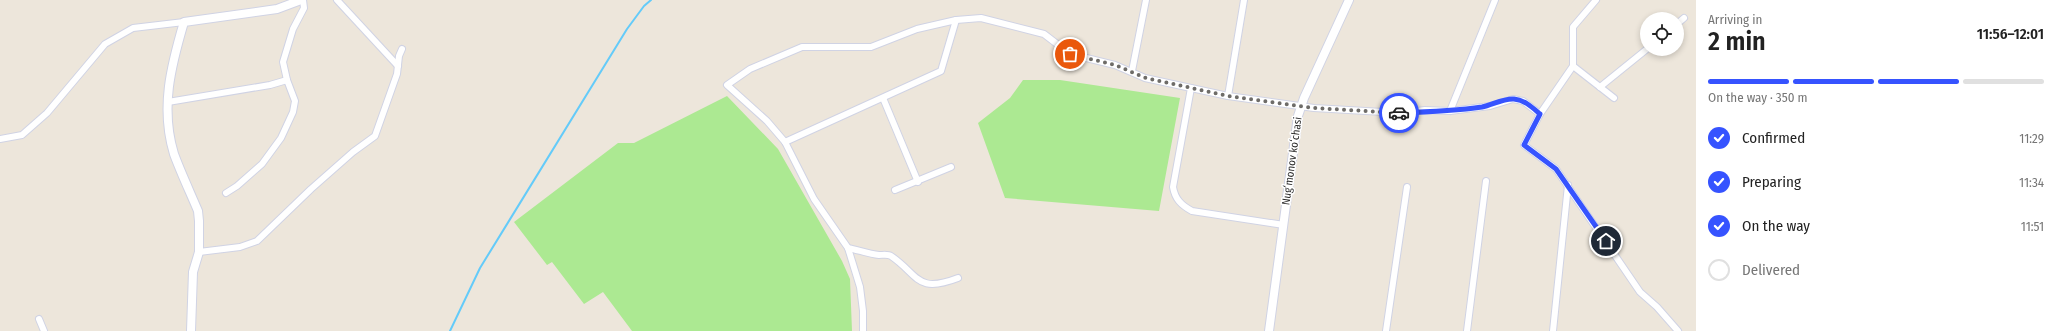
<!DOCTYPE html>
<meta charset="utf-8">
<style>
:root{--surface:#fff;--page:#f6f6f6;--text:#222;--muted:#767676;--line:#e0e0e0;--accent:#3653ff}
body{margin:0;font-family:"Fira Sans Condensed",sans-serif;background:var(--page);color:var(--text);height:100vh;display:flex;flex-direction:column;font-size:15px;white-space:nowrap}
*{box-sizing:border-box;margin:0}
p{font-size:13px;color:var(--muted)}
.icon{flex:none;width:22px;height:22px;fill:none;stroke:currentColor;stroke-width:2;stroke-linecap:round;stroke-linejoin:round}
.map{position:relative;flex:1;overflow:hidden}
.drawer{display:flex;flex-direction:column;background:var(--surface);width:360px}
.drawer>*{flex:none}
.controls{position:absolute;left:1640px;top:12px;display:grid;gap:8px}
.controls a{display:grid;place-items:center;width:44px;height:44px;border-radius:50%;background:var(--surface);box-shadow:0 2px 6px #0003;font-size:20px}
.pin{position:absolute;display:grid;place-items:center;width:34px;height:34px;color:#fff;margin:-17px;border:2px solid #fff;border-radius:50%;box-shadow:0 1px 4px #0007}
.courier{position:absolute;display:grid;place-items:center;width:40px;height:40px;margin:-20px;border:3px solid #3653ff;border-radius:50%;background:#fff;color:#222;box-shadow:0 1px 5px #0007}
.overview em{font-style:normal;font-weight:600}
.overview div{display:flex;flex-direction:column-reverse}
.overview{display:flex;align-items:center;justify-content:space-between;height:68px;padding:0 12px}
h1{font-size:26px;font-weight:600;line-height:30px}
.bar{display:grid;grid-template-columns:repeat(4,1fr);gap:6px 4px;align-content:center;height:48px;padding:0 12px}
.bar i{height:5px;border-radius:3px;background:var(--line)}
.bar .current{background:var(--accent)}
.bar p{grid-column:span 4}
ol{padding:0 12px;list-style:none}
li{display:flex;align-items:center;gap:12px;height:44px}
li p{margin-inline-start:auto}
li .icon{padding:4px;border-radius:50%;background:var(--accent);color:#fff;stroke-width:4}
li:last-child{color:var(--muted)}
li i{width:22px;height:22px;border:2px solid var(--line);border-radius:50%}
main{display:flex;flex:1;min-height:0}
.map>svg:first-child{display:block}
.green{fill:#ace992}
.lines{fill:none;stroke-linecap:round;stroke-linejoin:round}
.stream{stroke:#64cbf9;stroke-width:2}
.street-casing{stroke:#d0d3e4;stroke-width:8}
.secondary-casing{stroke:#d0d3e4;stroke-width:10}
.street{stroke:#fff;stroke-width:6}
.secondary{stroke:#fff;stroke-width:8}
.done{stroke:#6e6c68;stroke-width:4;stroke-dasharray:0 7.2}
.route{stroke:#3653ff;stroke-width:5}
.labels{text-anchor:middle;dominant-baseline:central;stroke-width:3;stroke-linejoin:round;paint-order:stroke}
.street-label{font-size:11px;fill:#2a2a2a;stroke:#fff}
</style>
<main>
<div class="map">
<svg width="1696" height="331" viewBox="0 0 1696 331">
<rect width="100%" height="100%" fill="#ede6db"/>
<g class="green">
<path d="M 1023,80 L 1060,80 L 1180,98 L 1159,211 L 1005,198 L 978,123 L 1010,98 Z"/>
<path d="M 727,96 L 778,149 L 842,261 L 850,279 L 852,331 L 632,331 L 603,292 L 584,304 L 552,262 L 547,265 L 514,222 L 618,143 L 634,143 Z"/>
</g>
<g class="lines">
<path class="stream" d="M 450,331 L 480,268 L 627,29 L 644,6 L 651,0"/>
<defs>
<g id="street">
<path d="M 337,0 L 398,66"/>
<path d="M 1596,0 L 1573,27 L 1573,66 L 1540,114 L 1524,145 L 1556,169 L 1640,292 L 1657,307 L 1678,331"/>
<path d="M 1677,24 L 1684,18"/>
<path d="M 1573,66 L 1614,98"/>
<path d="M 1132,71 L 1146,0"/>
<path d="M 1600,87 L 1647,49"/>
<path d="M 1191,88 L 1173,187 C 1175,199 1181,205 1192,211 L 1284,225"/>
<path d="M 1228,96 L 1244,0"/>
<path d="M 883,98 L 918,182"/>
<path d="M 168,102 L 270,85 L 287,80"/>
<path d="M 1450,111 L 1495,0"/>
<path d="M 0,139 L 22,135 L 47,113 L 105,44 L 133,28 L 184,22"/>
<path d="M 785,142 L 941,71 L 956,20"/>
<path d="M 895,190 L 951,167"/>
<path d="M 226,193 L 237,186 L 262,164 L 281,138 L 293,112 L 295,101 L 287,80 L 283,62 L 293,29 L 304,8 L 303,0"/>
<path d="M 848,248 L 860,287 L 863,311 L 863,331"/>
<path d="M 199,252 L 240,247 L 257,241 L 311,189 L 353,152 L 375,136 L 397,74 L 399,56 L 402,49"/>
<path d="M 958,278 C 916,294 919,275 891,256 C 888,254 883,255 879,255 C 869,254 858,250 848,248 L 814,199 L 785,142 L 767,121 L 727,85 L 750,69 L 802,47 L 871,47 L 917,29 L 956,20 L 981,18 L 1044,34 L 1070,54 L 1115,65 L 1145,78 L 1228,96 L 1314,108 L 1400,113 L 1425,110 L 1450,111 L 1490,106 L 1513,99 L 1523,101 L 1540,114"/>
<path d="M 39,319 L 44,331"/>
<path d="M 1386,331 L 1407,187"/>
<path d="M 1467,331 L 1486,181"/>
<path d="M 1553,331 L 1568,185"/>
</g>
<g id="secondary">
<path d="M 191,331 L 193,272 L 199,252 L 199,221 L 198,211 C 190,192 181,173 174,154 C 160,108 171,66 184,22 L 277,9 L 301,0"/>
<path d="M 1269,331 L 1298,116 L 1304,98 L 1349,0"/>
</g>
</defs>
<use href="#street" class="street-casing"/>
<use href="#secondary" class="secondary-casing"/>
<use href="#street" class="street"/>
<use href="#secondary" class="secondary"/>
</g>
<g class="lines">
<path class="done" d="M 1070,54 L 1115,65 L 1146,78 L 1228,96 L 1314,108 L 1399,113"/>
<path class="route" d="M 1399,113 C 1427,112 1454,111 1482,107 C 1492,105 1504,98 1514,99 C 1525,100 1533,108 1540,114 L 1524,145 L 1556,169 L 1606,241"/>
</g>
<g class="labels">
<g class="street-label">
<text transform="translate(1292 161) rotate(-82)">Nugʻmonov koʻchasi</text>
</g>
</g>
</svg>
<div class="controls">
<a><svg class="icon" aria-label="locate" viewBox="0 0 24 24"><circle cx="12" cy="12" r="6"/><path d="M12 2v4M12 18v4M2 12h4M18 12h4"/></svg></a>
</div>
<div class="pin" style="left:1070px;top:54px;background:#ea580c"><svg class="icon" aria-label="bag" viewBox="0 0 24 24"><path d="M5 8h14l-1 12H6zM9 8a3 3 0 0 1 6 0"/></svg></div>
<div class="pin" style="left:1606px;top:241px;background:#1f2937"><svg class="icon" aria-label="home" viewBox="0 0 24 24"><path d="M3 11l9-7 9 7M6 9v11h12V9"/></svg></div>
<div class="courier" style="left:1399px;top:113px"><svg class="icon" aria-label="car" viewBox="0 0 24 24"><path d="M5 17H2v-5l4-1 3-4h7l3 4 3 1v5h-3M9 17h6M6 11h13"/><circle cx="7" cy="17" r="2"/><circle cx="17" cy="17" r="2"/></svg></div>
</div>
<section class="drawer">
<div class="overview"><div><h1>2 min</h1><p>Arriving in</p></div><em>11:56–12:01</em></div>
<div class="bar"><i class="current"></i><i class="current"></i><i class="current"></i><i></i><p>On the way · 350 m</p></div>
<ol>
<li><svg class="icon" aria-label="check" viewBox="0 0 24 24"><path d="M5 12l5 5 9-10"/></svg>Confirmed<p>11:29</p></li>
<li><svg class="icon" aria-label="check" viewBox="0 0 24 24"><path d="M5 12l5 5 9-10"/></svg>Preparing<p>11:34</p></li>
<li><svg class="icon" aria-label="check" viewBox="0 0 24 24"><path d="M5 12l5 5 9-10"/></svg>On the way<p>11:51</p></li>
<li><i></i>Delivered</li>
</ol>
</section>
</main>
